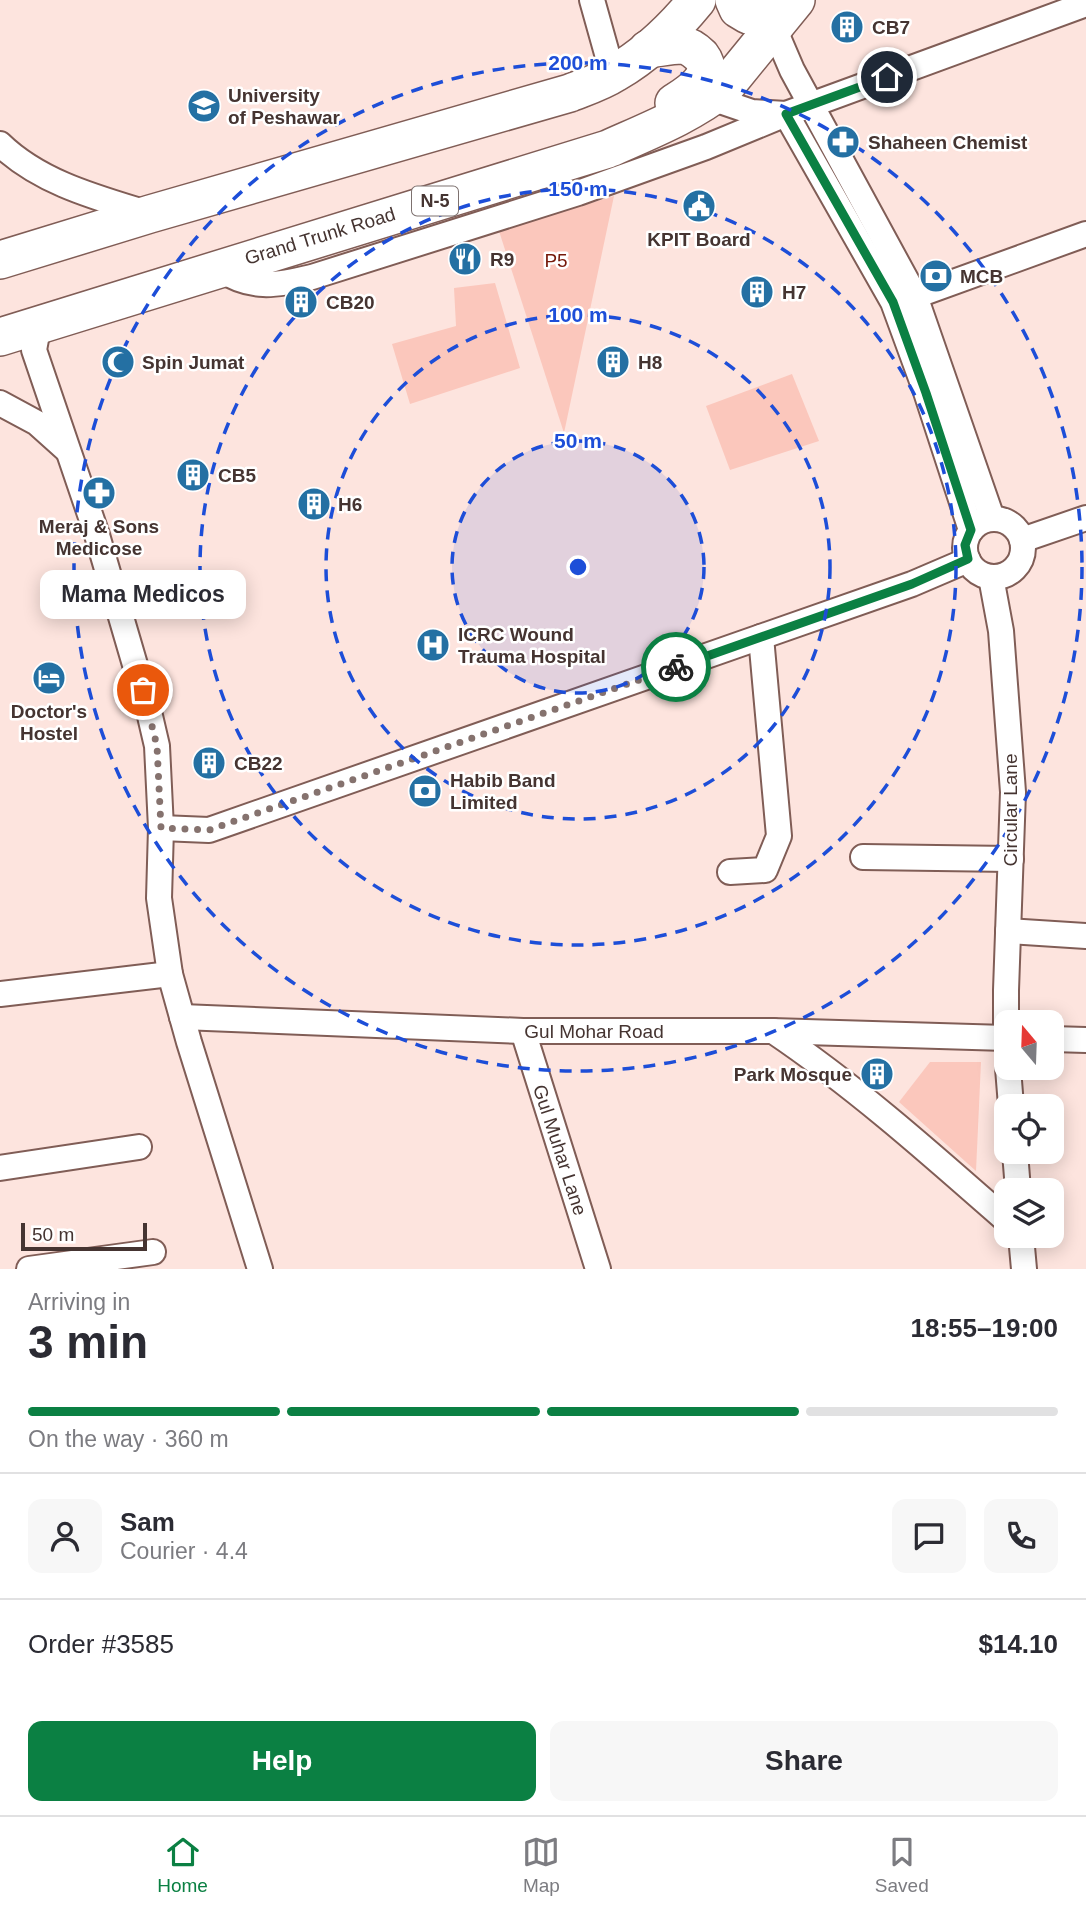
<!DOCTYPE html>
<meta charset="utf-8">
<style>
:root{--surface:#fff;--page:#f7f7f7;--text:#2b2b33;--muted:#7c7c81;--line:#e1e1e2;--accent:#0b8043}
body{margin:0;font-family:Arial,sans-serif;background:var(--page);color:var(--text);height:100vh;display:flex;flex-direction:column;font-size:26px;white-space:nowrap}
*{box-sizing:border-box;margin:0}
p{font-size:23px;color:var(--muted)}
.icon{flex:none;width:38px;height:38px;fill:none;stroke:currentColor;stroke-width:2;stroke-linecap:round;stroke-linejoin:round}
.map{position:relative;height:1269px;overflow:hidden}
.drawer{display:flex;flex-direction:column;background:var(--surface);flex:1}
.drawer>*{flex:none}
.needle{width:46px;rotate:341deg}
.fabs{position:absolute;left:994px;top:1010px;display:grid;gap:14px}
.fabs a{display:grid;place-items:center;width:70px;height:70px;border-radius:14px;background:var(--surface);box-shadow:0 4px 18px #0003;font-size:35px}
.scale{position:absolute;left:21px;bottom:18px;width:126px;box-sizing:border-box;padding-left:7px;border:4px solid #453431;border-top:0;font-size:19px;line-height:24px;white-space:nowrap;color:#453431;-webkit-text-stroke:5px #fff;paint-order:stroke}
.pin{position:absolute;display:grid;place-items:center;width:60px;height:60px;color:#fff;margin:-30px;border:4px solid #fff;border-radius:50%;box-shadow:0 2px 7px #0007}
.courier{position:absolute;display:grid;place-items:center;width:70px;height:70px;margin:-35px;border:5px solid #0b8043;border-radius:50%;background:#fff;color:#222;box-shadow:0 2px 9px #0007}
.bubble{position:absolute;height:49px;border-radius:14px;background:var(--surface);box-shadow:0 4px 18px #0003;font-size:23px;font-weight:700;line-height:49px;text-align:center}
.overview em{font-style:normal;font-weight:700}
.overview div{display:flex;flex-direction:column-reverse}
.overview{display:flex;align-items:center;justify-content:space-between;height:119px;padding:0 28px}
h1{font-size:46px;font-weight:700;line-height:52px}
.bar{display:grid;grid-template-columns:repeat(4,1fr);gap:10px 7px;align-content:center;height:84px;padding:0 28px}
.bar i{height:9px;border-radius:5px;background:var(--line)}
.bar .active{background:var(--accent)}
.bar p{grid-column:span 4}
.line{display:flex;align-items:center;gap:18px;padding:0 28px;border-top:2px solid var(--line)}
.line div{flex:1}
.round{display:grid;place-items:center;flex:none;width:74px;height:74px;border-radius:14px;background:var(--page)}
.primary-button{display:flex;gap:14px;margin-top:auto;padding:14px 28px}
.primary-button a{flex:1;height:80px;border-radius:14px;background:var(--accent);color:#fff;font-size:28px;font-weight:700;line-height:80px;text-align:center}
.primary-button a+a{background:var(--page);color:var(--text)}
.tab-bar{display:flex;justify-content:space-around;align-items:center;height:98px;border-top:2px solid var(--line);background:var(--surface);font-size:19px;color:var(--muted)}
.tab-bar a{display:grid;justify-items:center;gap:4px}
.tab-bar .active{color:var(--accent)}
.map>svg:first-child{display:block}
.green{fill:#fbc7bc}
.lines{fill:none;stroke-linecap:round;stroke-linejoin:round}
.minor-casing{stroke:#805d56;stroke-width:28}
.highway-casing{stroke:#805d56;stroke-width:40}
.minor{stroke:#fff;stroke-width:24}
.highway{stroke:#fff;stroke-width:37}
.done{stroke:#85726e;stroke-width:7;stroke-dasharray:0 12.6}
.route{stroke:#0b8043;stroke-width:9}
.ring{fill:none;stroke:#1d4ed8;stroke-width:3.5;stroke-dasharray:12 9}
.labels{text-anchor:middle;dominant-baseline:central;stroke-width:5;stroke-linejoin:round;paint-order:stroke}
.shield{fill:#fff;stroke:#7d716f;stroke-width:2}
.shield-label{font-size:18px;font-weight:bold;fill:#453431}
.poi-label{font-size:19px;font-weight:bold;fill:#453431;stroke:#fff;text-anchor:start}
.street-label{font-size:19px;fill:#453431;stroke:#fff}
.park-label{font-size:19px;fill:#76190a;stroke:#fff}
.centre{fill:#1d4ed8;stroke:#fff;stroke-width:3.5}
.ring-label{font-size:21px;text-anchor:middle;font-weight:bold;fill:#1d4ed8;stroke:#fff;stroke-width:5;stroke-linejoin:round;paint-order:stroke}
</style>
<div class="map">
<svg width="1086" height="1269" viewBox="0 0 1086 1269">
<rect width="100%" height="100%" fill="#fde4de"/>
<g class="green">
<path d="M 614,196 L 564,433 L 499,231 Z"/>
<path d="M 495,283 L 520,368 L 410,404 L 392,344 L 456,326 L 454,288 Z"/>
<path d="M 792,374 L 819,441 L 730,470 L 706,406 Z"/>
<path d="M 930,1062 L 981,1062 L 976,1171 L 899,1102 Z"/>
</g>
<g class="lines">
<defs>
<g id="minor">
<path d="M 592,0 L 613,75"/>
<path d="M 774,28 L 792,70 L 915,296 L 992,518"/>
<path d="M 711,98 L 752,112 L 786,114 L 893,302 L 926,392 L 971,530"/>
<path d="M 0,144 C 40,183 98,198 150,214"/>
<path d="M 218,268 C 251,290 275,286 312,277 L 578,193 L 706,147 L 786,114 L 1086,4"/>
<path d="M 915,296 L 1086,234"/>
<path d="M 44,324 L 37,334 L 34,350 L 97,535 L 150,716 L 157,746 L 161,828 L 159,898 L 170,974 L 189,1042 L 260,1269"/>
<path d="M 0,403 L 37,423 L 66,449"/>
<circle cx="994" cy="548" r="29"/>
<path d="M 1022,540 L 1086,518"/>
<path d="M 991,577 L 1001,631 L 1013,792 L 1006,990 L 1006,1044"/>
<path d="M 161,828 L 209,830 L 912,584 L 968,560"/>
<path d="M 863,857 L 1011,859"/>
<path d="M 730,872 L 765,870 L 779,836 L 761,637"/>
<path d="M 1008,931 L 1086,936"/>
<path d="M 0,994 L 170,974"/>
<path d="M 182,1017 L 523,1031 L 772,1031 L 1006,1038"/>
<path d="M 523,1031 L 598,1269"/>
<path d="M 773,1031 C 856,1087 931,1154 1006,1220"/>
<path d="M 1052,1039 L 1086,1040"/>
<path d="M 1008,1068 L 1011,1106"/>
<path d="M 1015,1152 L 1018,1190"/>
<path d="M 0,1168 L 139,1147"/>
<path d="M 1021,1236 L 1024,1269"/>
<path d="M 29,1269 L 153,1252"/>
</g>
<g id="highway">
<path d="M 734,0 L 738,9 L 748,15 L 766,9 L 773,0"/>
<path d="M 648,49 C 658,48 671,45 682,45 C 689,46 696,51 701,56 C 717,77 689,93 674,103"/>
<path d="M 0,260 L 150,214 L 570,93 C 585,87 601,82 615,73 C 646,55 675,27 697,0"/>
<path d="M 0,337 L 608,149 C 648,131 690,115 725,87 L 796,0"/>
</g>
</defs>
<use href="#minor" class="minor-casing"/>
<use href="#highway" class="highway-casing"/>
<use href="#minor" class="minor"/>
<use href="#highway" class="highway"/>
</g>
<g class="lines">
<path class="done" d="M 143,690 L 157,746 L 161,828 L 209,830 L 676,667"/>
<path class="route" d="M 676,667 L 912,584 L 968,559 L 965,545 L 971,530 L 926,393 L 893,302 L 786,114 L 887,77"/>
</g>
<circle cx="578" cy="567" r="126" fill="#1d4ed8" fill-opacity=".12"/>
<g class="ring">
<circle cx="578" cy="567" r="126"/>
<circle cx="578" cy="567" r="252"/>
<circle cx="578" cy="567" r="378"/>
<circle cx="578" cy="567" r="504"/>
</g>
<defs>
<symbol id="building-disc" viewBox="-11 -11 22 22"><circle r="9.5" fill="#2470a3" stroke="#fff"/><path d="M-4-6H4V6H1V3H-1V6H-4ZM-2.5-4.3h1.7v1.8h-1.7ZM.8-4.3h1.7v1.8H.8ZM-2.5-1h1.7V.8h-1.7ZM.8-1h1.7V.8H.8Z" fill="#fff"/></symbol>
<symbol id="university-disc" viewBox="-11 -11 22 22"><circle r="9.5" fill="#2470a3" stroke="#fff"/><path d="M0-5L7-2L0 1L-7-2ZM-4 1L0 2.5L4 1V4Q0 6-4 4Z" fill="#fff"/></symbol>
<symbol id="pharmacy-disc" viewBox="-11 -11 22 22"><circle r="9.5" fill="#2470a3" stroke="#fff"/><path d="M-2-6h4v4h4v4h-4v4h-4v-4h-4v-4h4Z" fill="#fff"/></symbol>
<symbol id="civic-disc" viewBox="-11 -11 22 22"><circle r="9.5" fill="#2470a3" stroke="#fff"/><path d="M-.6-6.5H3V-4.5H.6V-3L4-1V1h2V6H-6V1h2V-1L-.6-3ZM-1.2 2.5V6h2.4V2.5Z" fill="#fff"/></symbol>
<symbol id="restaurant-disc" viewBox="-11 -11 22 22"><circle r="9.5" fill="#2470a3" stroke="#fff"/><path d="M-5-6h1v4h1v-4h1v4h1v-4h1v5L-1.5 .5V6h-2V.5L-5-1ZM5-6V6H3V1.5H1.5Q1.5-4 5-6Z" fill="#fff"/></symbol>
<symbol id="bank-disc" viewBox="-11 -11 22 22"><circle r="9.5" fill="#2470a3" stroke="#fff"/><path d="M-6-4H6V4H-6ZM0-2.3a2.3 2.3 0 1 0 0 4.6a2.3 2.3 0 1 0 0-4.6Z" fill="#fff"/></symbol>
<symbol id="mosque-disc" viewBox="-11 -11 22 22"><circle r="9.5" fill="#2470a3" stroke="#fff"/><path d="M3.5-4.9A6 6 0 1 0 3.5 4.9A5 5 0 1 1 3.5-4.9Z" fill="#fff"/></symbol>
<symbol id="hospital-disc" viewBox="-11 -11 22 22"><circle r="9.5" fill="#2470a3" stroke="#fff"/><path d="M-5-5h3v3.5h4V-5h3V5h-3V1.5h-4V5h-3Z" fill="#fff"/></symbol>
<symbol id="hotel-disc" viewBox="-11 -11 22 22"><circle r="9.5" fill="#2470a3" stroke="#fff"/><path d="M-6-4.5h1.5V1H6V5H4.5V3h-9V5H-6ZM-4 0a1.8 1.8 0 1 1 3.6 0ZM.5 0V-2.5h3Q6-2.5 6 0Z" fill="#fff"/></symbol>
</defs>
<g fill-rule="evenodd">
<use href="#building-disc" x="828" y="8" width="38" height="38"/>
<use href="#university-disc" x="185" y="87" width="38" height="38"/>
<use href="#pharmacy-disc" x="824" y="123" width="38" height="38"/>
<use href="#civic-disc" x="680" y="187" width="38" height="38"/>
<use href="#restaurant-disc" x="446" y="240" width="38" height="38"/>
<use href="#bank-disc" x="917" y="257" width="38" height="38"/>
<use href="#building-disc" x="738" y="273" width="38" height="38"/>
<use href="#building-disc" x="282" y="283" width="38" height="38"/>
<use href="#mosque-disc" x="99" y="343" width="38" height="38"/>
<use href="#building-disc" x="594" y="343" width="38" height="38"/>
<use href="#building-disc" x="174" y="456" width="38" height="38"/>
<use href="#pharmacy-disc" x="80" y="474" width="38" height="38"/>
<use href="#building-disc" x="295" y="485" width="38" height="38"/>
<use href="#hospital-disc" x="414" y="626" width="38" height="38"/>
<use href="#hotel-disc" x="30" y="659" width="38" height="38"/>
<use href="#building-disc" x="190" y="744" width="38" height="38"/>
<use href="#bank-disc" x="406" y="772" width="38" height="38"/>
<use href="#building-disc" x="858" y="1055" width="38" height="38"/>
</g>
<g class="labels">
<rect class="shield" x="412" y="186.5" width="46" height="29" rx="5"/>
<g class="shield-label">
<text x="435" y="201">N-5</text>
</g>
<g class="poi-label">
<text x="872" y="27">CB7</text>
<text x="228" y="95">University<tspan x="228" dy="22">of Peshawar</tspan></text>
<text x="868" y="142">Shaheen Chemist</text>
<text x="699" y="239" text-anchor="middle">KPIT Board</text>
<text x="490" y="259">R9</text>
<text x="960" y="276">MCB</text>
<text x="782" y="292">H7</text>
<text x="326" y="302">CB20</text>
<text x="142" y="362">Spin Jumat</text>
<text x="638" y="362">H8</text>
<text x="218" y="475">CB5</text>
<text x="338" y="504">H6</text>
<text x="99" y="526" text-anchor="middle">Meraj &amp; Sons<tspan x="99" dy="22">Medicose</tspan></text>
<text x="458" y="634">ICRC Wound<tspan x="458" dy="22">Trauma Hospital</tspan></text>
<text x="49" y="711" text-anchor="middle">Doctor's<tspan x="49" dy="22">Hostel</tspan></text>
<text x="234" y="763">CB22</text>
<text x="450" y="780">Habib Band<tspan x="450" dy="22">Limited</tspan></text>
<text x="852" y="1074" text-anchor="end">Park Mosque</text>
</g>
<g class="street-label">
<text transform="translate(320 236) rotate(-17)">Grand Trunk Road</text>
<text transform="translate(1010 810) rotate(-90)">Circular Lane</text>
<text x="594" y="1031">Gul Mohar Road</text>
<text transform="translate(560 1150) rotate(72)">Gul Muhar Lane</text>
</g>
<g class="park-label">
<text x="556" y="260">P5</text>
</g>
</g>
<circle cx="578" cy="567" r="10" class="centre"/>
<g class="ring-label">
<text x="578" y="70">200 m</text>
<text x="578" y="196">150 m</text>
<text x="578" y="322">100 m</text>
<text x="578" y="448">50 m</text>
</g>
</svg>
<div class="fabs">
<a><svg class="needle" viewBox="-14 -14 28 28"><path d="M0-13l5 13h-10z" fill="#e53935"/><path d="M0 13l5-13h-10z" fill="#7c7c81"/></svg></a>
<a><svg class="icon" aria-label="locate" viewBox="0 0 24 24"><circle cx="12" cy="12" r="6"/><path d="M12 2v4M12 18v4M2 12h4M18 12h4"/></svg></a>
<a><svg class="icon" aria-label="layers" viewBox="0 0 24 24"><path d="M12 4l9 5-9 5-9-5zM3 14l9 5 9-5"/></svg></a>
</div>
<div class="scale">50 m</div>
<div class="pin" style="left:143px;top:690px;background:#ea580c"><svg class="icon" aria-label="bag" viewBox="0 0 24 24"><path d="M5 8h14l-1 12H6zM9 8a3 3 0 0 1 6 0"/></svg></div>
<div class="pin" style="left:887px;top:77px;background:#1f2937"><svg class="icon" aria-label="home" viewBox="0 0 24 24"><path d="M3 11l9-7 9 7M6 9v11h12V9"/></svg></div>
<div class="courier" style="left:676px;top:667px"><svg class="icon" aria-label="bike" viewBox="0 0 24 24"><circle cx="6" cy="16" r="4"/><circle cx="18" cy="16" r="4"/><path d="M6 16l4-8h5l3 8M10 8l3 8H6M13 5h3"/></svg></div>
<div class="bubble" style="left:40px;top:570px;width:206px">Mama Medicos</div>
</div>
<section class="drawer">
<div class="overview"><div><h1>3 min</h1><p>Arriving in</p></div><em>18:55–19:00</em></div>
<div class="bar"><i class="active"></i><i class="active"></i><i class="active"></i><i></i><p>On the way · 360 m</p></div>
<div class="line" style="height:126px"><a class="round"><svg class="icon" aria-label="person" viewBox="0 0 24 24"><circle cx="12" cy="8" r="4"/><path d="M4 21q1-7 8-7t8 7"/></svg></a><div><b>Sam</b><p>Courier · 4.4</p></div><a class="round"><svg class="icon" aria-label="chat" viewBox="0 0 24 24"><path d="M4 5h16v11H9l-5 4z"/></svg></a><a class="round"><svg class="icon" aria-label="phone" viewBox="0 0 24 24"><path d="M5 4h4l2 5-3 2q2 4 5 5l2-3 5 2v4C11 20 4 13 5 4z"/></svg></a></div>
<div class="line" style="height:91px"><div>Order #3585</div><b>$14.10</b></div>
<div class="primary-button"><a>Help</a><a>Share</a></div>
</section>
<nav class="tab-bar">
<a class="active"><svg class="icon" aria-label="home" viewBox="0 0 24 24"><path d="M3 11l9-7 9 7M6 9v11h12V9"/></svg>Home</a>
<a><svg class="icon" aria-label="map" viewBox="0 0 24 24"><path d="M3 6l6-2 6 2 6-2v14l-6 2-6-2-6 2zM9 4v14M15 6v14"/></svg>Map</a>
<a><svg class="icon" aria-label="saved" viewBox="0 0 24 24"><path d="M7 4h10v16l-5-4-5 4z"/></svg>Saved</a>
</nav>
